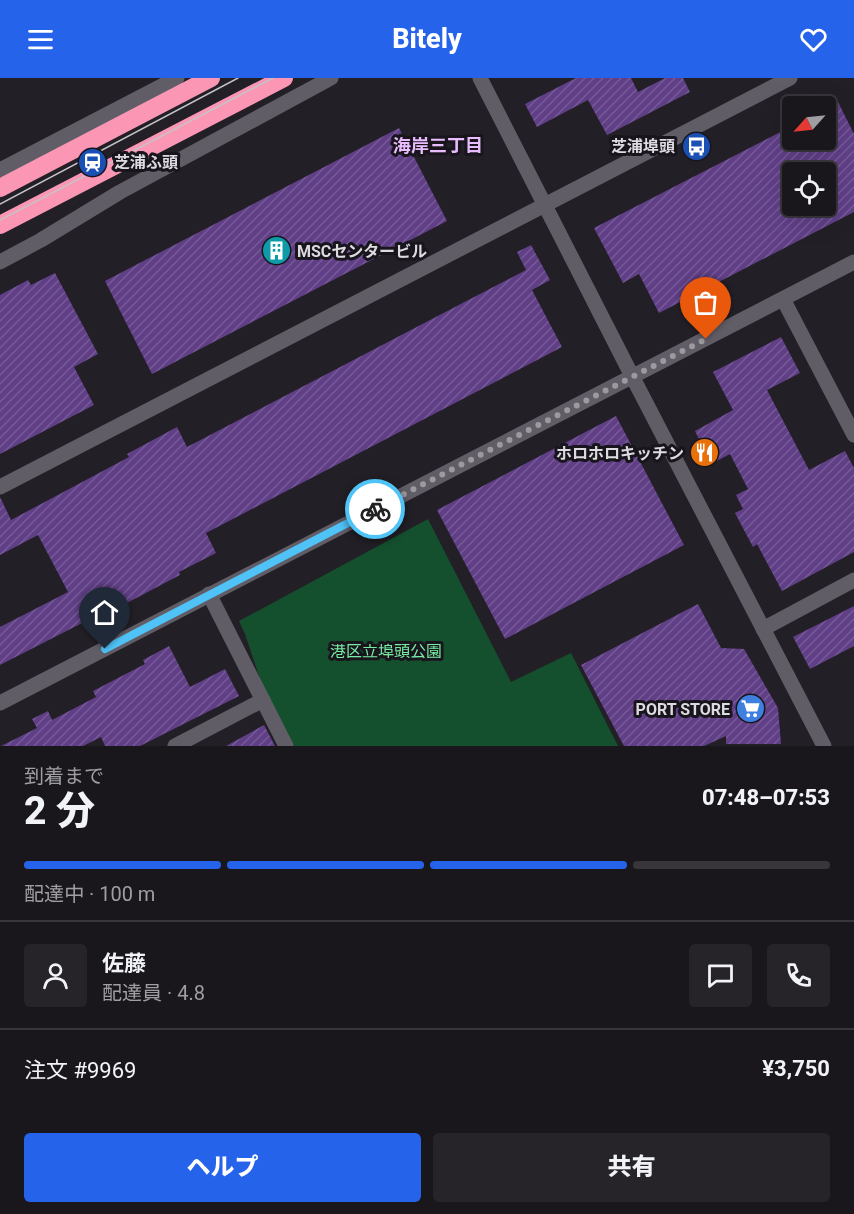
<!DOCTYPE html>
<html lang="ja">
<meta charset="utf-8">
<style>
:root{--surface:#1a171c;--page:#272429;--text:#f1f3f6;--muted:#9f9fa3;--line:#38363b;--accent:#2563eb}
body{margin:0;font-family:Roboto,"Noto Sans JP",sans-serif;background:var(--page);color:var(--text);height:100vh;display:flex;flex-direction:column;font-size:22px;white-space:nowrap}
*{box-sizing:border-box;margin:0}
p{font-size:20px;color:var(--muted)}
.icon{flex:none;width:33px;height:33px;fill:none;stroke:currentColor;stroke-width:2;stroke-linecap:round;stroke-linejoin:round}
.map{position:relative;height:668px;overflow:hidden}
.side{display:flex;flex-direction:column;background:var(--surface);flex:1}
.side>*{flex:none}
.needle{width:39px;rotate:243deg}
.controls{position:absolute;left:782px;top:18px;display:grid;gap:12px}
.controls a{display:grid;place-items:center;width:54px;height:54px;border-radius:6px;background:var(--surface);box-shadow:0 6px 24px #0002,0 0 0 2px var(--line);font-size:30px}
.pin{position:absolute;display:grid;place-items:center;width:51px;height:51px;color:#fff;margin:-62px -26px;border-radius:50% 50% 50% 0;rotate:-45deg;box-shadow:0 0 6px #0007}
.pin .icon{rotate:45deg}
.courier{position:absolute;display:grid;place-items:center;width:60px;height:60px;margin:-30px;border:4px solid #4fc3f7;border-radius:50%;background:#fff;color:#222;box-shadow:0 2px 8px #0007}
.overview em{font-style:normal;font-weight:800}
.overview div{display:flex;flex-direction:column-reverse}
.overview{display:flex;align-items:center;justify-content:space-between;height:102px;padding:0 24px}
h1{font-size:39px;font-weight:800;line-height:45px}
.bar{display:grid;grid-template-columns:repeat(4,1fr);gap:9px 6px;align-content:center;height:72px;padding:0 24px}
.bar i{height:8px;border-radius:4px;background:var(--line)}
.bar .current{background:var(--accent)}
.bar p{grid-column:span 4}
.line{display:flex;align-items:center;gap:15px;padding:0 24px;border-top:2px solid var(--line)}
.line div{flex:1}
.round{display:grid;place-items:center;flex:none;width:63px;height:63px;border-radius:6px;background:var(--page)}
.button{display:flex;gap:12px;margin-top:auto;padding:12px 24px}
.button a{flex:1;height:69px;border-radius:6px;background:var(--accent);color:#fff;font-size:24px;font-weight:800;line-height:69px;text-align:center}
.button a+a{background:var(--page);color:var(--text)}
header{display:flex;justify-content:space-between;align-items:center;height:78px;padding:0 24px;background:var(--accent);color:#fff;font-size:27px;font-weight:800}
.map>svg:first-child{display:block}
.park{fill:#14502e}
.building{fill:url(#building-hatch);fill-rule:evenodd}
.lines{fill:none;stroke-linecap:round;stroke-linejoin:round}
.street{stroke:#615d66;stroke-width:15}
.secondary{stroke:#615d66;stroke-width:15}
.highway{stroke:#fb96b5;stroke-width:18}
.tram{stroke:#c5c3c8;stroke-width:1.5}
.done{stroke:#9c999f;stroke-width:6;stroke-dasharray:0 10.8}
.route{stroke:#4fc3f7;stroke-width:8}
.labels{text-anchor:middle;dominant-baseline:central;stroke-width:6;stroke-linejoin:round;paint-order:stroke}
.poi-label{font-size:16px;font-weight:bold;fill:#dddbe0;stroke:#18151d;text-anchor:end}
.park-label{font-size:16px;fill:#78eca3;stroke:#18151d}
.neighbourhood-label{font-size:18px;font-weight:bold;fill:#e9bcfd;stroke:#18151d}
</style>
<header><svg class="icon" aria-label="menu" viewBox="0 0 24 24"><path d="M4 6h16M4 12h16M4 18h16"/></svg>Bitely<svg class="icon" aria-label="heart" viewBox="0 0 24 24"><path d="M12 20l-8-8c-3-5 5-10 8-4 3-6 11-1 8 4z"/></svg></header>
<div class="map">
<svg width="854" height="668" viewBox="0 0 854 668">
<defs>
<pattern id="building-hatch" width="6" height="6" patternUnits="userSpaceOnUse" patternTransform="scale(1.5)"><rect width="6" height="6" fill="#603f87"/><path d="M-1 1l2-2M0 6l6-6M5 7l2-2" fill="none" stroke="#765a98"/></pattern>
</defs>
<rect width="100%" height="100%" fill="#221f26"/>
<path class="park" d="M 428,441 L 511,604 L 571,575 L 618,668 L 294,668 L 261,604 L 245,556 L 239,543 Z"/>
<g class="building">
<path d="M 576,0 L 631,0 L 638,14 L 665,0 L 683,0 L 690,14 L 607,57 L 588,22 L 537,49 L 525,26 Z"/>
<path d="M 838,24 L 854,56 L 854,134 L 659,235 L 639,196 L 623,205 L 594,150 L 792,48 L 792,62 L 825,62 L 825,31 ZM 792,94 L 825,94 L 825,128 L 792,128 Z"/>
<path d="M 399,50 L 447,143 L 152,296 L 105,203 Z"/>
<path d="M 531,167 L 550,202 L 532,212 L 562,269 L 206,455 L 216,475 L 179,494 L 180,497 L 85,547 L 84,544 L 0,587 L 0,549 L 68,514 L 38,457 L 0,477 L 0,419 L 11,442 L 129,379 L 127,376 L 177,349 L 187,369 L 526,192 L 517,174 Z"/>
<path d="M 55,195 L 98,276 L 74,289 L 94,327 L 0,376 L 0,217 L 28,202 L 31,207 Z"/>
<path d="M 781,259 L 800,295 L 767,312 L 809,392 L 845,373 L 854,390 L 854,474 L 782,513 L 757,466 L 753,469 L 735,435 L 743,431 L 736,417 L 748,411 L 730,376 L 711,386 L 695,353 L 733,332 L 713,294 Z"/>
<path d="M 616,338 L 684,467 L 505,561 L 437,432 Z"/>
<path d="M 698,526 L 721,570 L 744,571 L 778,630 L 781,666 L 726,666 L 726,658 L 704,668 L 624,668 L 581,587 Z"/>
<path d="M 854,528 L 854,568 L 810,591 L 793,559 Z"/>
<path d="M 169,568 L 190,609 L 225,591 L 239,618 L 140,668 L 105,668 L 101,659 L 83,668 L 1,668 L 37,650 L 32,641 L 48,633 L 52,642 L 96,619 L 93,613 L 145,586 L 143,582 Z"/>
<path d="M 264,647 L 275,668 L 226,668 Z"/>
</g>
<g class="lines">
<g class="street">
<path d="M 783,221 L 854,357"/>
<path d="M 209,516 L 286,668"/>
<path d="M 175,668 L 263,622"/>
</g>
<g class="secondary">
<path d="M 480,0 L 632,298 L 824,668"/>
<path d="M 0,92 L 177,0"/>
<path d="M 0,184 L 41,162 L 120,114 L 331,0"/>
<path d="M 0,409 L 790,0"/>
<path d="M 763,551 L 854,502"/>
<path d="M 0,625 L 854,184"/>
</g>
<g class="highway">
<path d="M 0,110 L 211,0"/>
<path d="M 0,147 L 284,0"/>
</g>
<g class="tram">
<path d="M 0,126 L 238,0"/>
<path d="M 0,142 L 273,0"/>
</g>
</g>
<g class="lines">
<path class="done" d="M 375,431 L 706,261"/>
<path class="route" d="M 105,571 L 375,431"/>
</g>
<defs>
<symbol id="bus-disc" viewBox="-11 -11 22 22"><circle r="9.5" fill="#1a4fb4" stroke="#18151d"/><path d="M-5-6H5V4H4V6H2V4H-2V6H-4V4H-5ZM-3.5-4V0h7V-4ZM-3.5 1.2v1.5H-2V1.2ZM2 1.2v1.5H3.5V1.2Z" fill="#fff"/></symbol>
<symbol id="station-disc" viewBox="-11 -11 22 22"><circle r="9.5" fill="#1a4fb4" stroke="#18151d"/><path d="M-3-6H3Q5-6 5-4V2Q5 4 3 4L4.5 6H3L1.5 4h-3L-3 6H-4.5L-3 4Q-5 4-5 2V-4Q-5-6-3-6ZM-3.5-4v3h7v-3ZM-3.5 1v1.5H-2V1ZM2 1v1.5H3.5V1Z" fill="#fff"/></symbol>
<symbol id="building-disc" viewBox="-11 -11 22 22"><circle r="9.5" fill="#0f9aa8" stroke="#18151d"/><path d="M-4-6H4V6H1V3H-1V6H-4ZM-2.5-4.3h1.7v1.8h-1.7ZM.8-4.3h1.7v1.8H.8ZM-2.5-1h1.7V.8h-1.7ZM.8-1h1.7V.8H.8Z" fill="#fff"/></symbol>
<symbol id="restaurant-disc" viewBox="-11 -11 22 22"><circle r="9.5" fill="#e8710a" stroke="#18151d"/><path d="M-5-6h1v4h1v-4h1v4h1v-4h1v5L-1.5 .5V6h-2V.5L-5-1ZM5-6V6H3V1.5H1.5Q1.5-4 5-6Z" fill="#fff"/></symbol>
<symbol id="supermarket-disc" viewBox="-11 -11 22 22"><circle r="9.5" fill="#3f7fe0" stroke="#18151d"/><path d="M-6-5.5h2.5l.6 2H6L4.5 2H-2.5L-4.4-4H-6ZM-1.5 3.2a1.3 1.3 0 1 0 .1 0ZM3 3.2a1.3 1.3 0 1 0 .1 0Z" fill="#fff"/></symbol>
</defs>
<g fill-rule="evenodd">
<use href="#bus-disc" x="680" y="52" width="33" height="33"/>
<use href="#station-disc" x="76" y="68" width="33" height="33"/>
<use href="#building-disc" x="260" y="156" width="33" height="33"/>
<use href="#restaurant-disc" x="688" y="358" width="33" height="33"/>
<use href="#supermarket-disc" x="734" y="614" width="33" height="33"/>
</g>
<g class="labels">
<g class="poi-label">
<text x="675" y="68">芝浦埠頭</text>
<text x="114" y="84" text-anchor="start">芝浦ふ頭</text>
<text x="297" y="173" text-anchor="start">MSCセンタービル</text>
<text x="684" y="375">ホロホロキッチン</text>
<text x="730" y="631">PORT STORE</text>
</g>
<g class="park-label">
<text x="386" y="573">港区立埠頭公園</text>
</g>
<g class="neighbourhood-label">
<text x="438" y="67">海岸三丁目</text>
</g>
</g>
</svg>
<div class="controls">
<a><svg class="needle" viewBox="-14 -14 28 28"><path d="M0-13l5 13h-10z" fill="#e53935"/><path d="M0 13l5-13h-10z" fill="#9f9fa3"/></svg></a>
<a><svg class="icon" aria-label="locate" viewBox="0 0 24 24"><circle cx="12" cy="12" r="6"/><path d="M12 2v4M12 18v4M2 12h4M18 12h4"/></svg></a>
</div>
<div class="pin" style="left:706px;top:261px;background:#ea580c"><svg class="icon" aria-label="bag" viewBox="0 0 24 24"><path d="M5 8h14l-1 12H6zM9 8a3 3 0 0 1 6 0"/></svg></div>
<div class="pin" style="left:105px;top:571px;background:#1f2937"><svg class="icon" aria-label="home" viewBox="0 0 24 24"><path d="M3 11l9-7 9 7M6 9v11h12V9"/></svg></div>
<div class="courier" style="left:375px;top:431px"><svg class="icon" aria-label="bike" viewBox="0 0 24 24"><circle cx="6" cy="16" r="4"/><circle cx="18" cy="16" r="4"/><path d="M6 16l4-8h5l3 8M10 8l3 8H6M13 5h3"/></svg></div>
</div>
<section class="side">
<div class="overview"><div><h1>2 分</h1><p>到着まで</p></div><em>07:48–07:53</em></div>
<div class="bar"><i class="current"></i><i class="current"></i><i class="current"></i><i></i><p>配達中 · 100 m</p></div>
<div class="line" style="height:108px"><a class="round"><svg class="icon" aria-label="person" viewBox="0 0 24 24"><circle cx="12" cy="8" r="4"/><path d="M4 21q1-7 8-7t8 7"/></svg></a><div><b>佐藤</b><p>配達員 · 4.8</p></div><a class="round"><svg class="icon" aria-label="chat" viewBox="0 0 24 24"><path d="M4 5h16v11H9l-5 4z"/></svg></a><a class="round"><svg class="icon" aria-label="phone" viewBox="0 0 24 24"><path d="M5 4h4l2 5-3 2q2 4 5 5l2-3 5 2v4C11 20 4 13 5 4z"/></svg></a></div>
<div class="line" style="height:78px"><div>注文 #9969</div><b>¥3,750</b></div>
<div class="button"><a>ヘルプ</a><a>共有</a></div>
</section>
